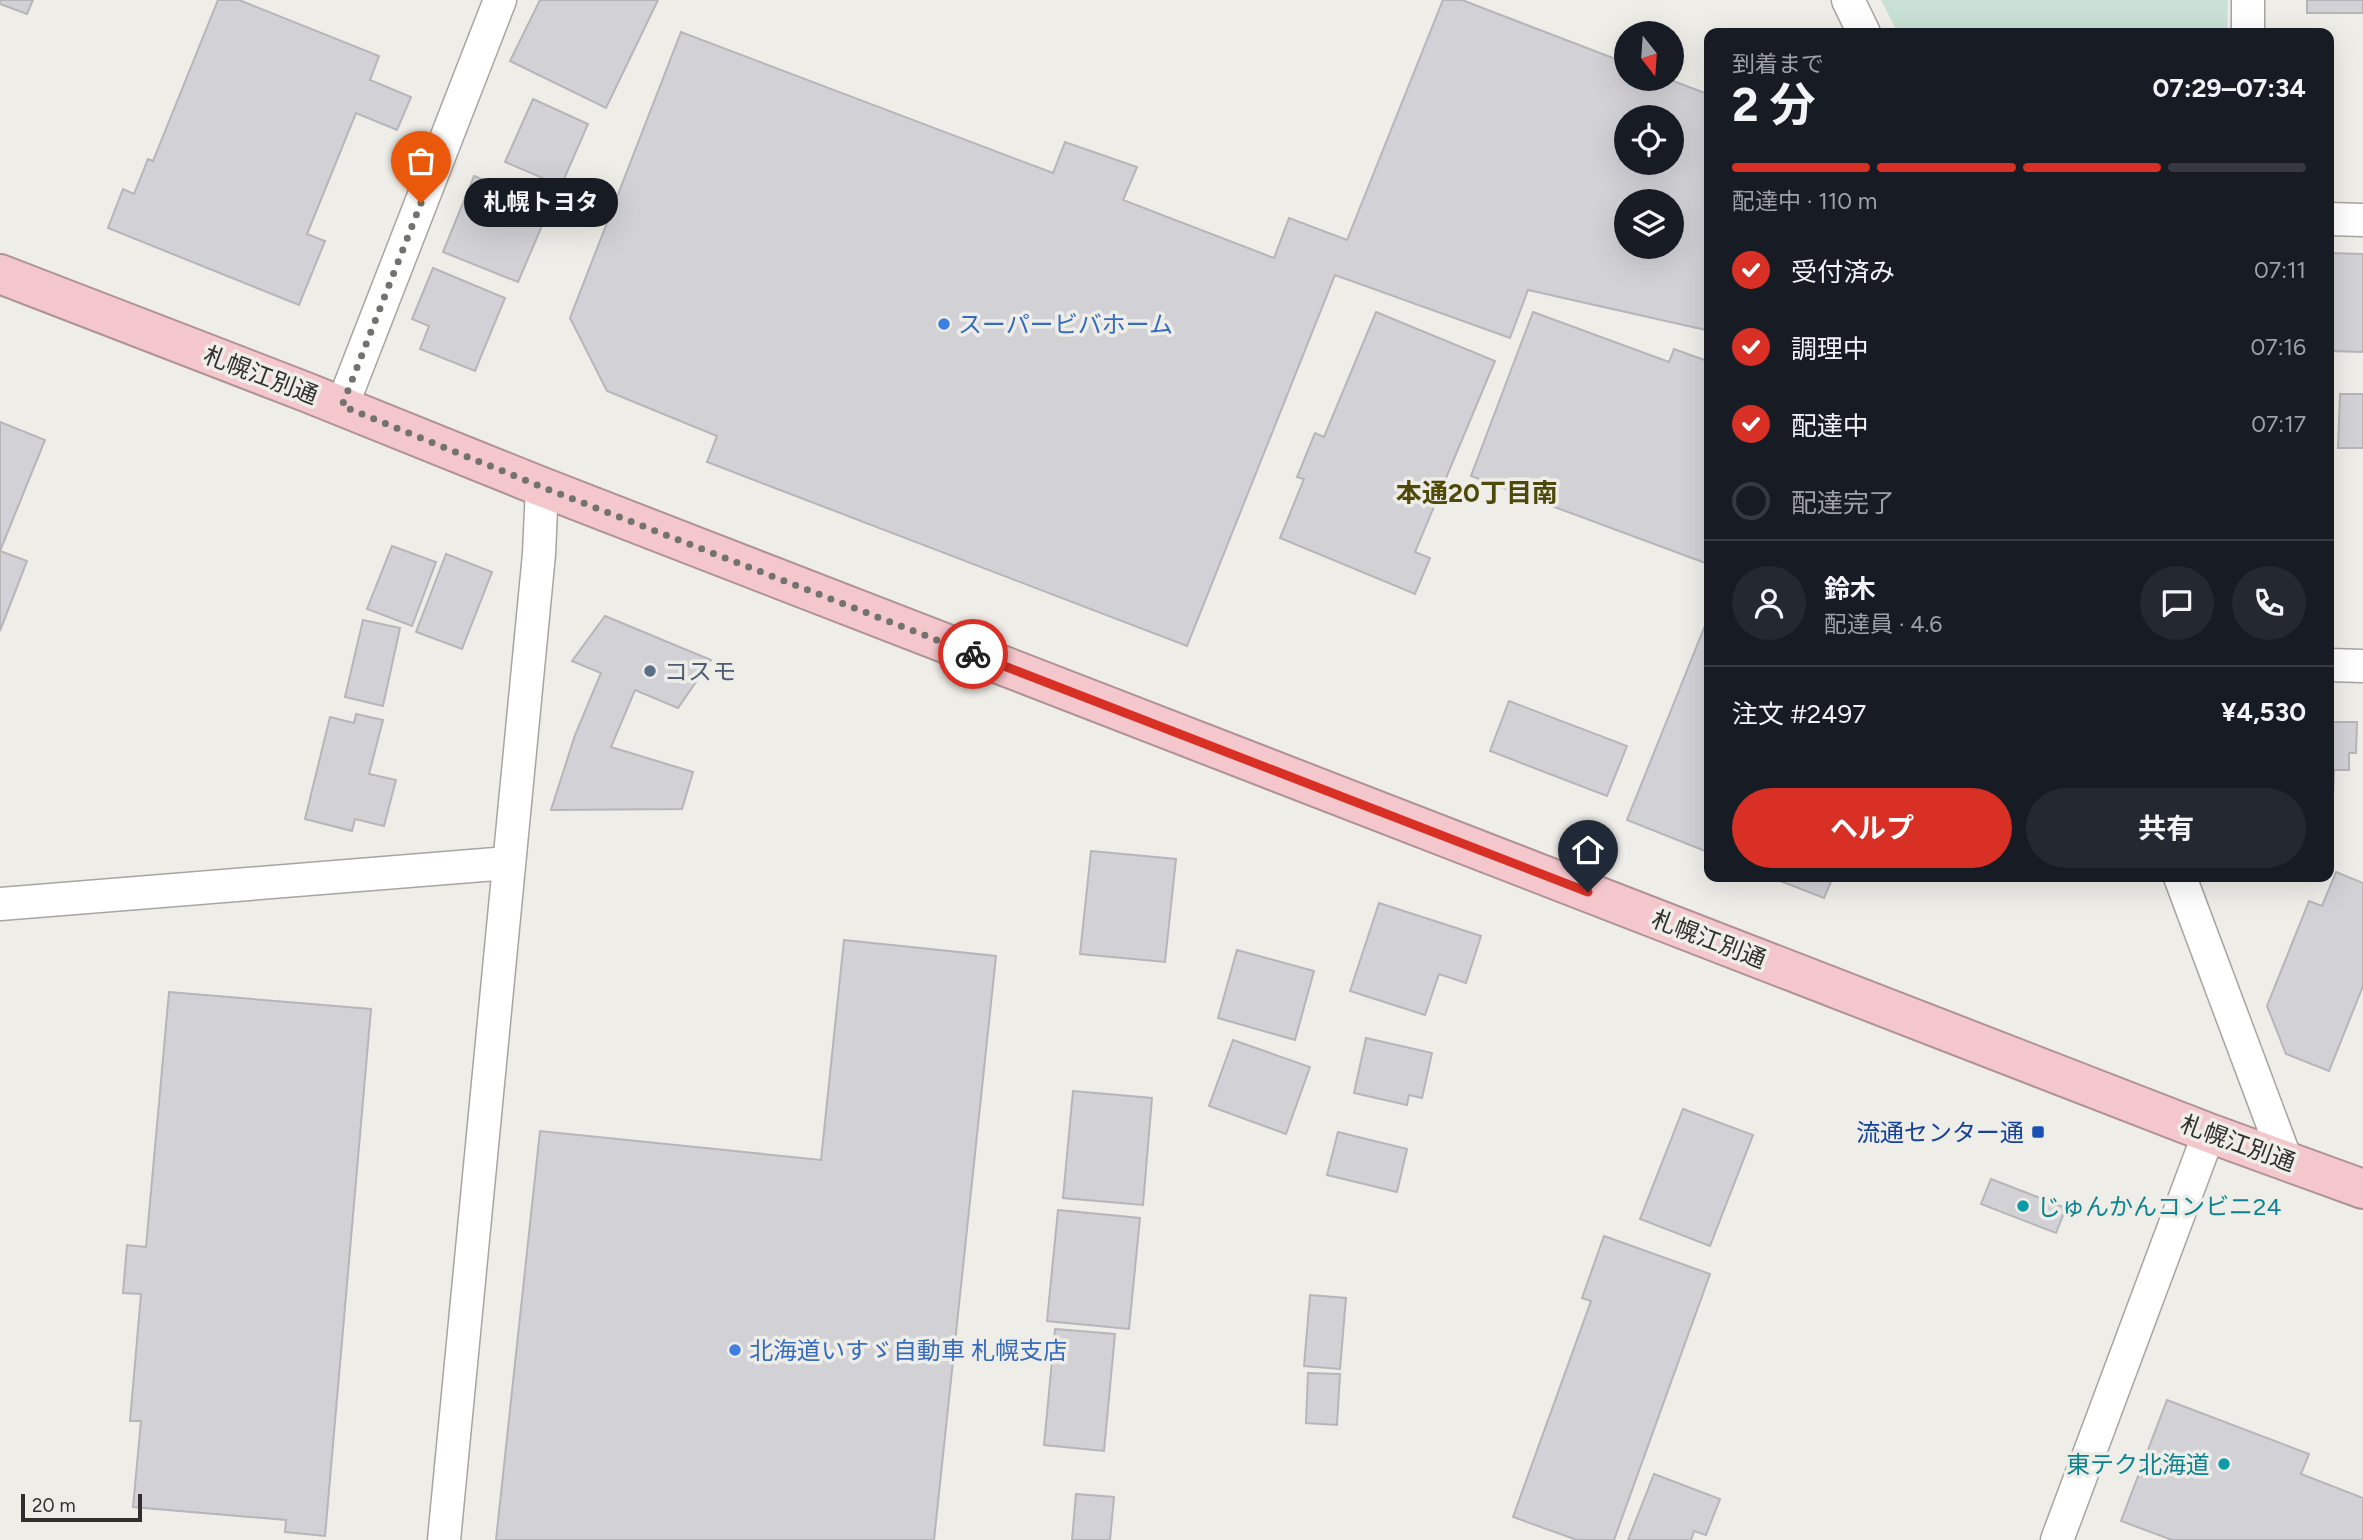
<!DOCTYPE html>
<html lang="ja">
<meta charset="utf-8">
<style>
:root{--surface:#171b24;--page:#242831;--text:#f1f3f6;--muted:#9ea1a6;--line:#363941;--accent:#d93025}
body{margin:0;font-family:Figtree,"Noto Sans JP",sans-serif;background:var(--page);color:var(--text);height:100vh;display:flex;flex-direction:column;font-size:26px;white-space:nowrap}
*{box-sizing:border-box;margin:0}
p{font-size:23px;color:var(--muted)}
.icon{flex:none;width:38px;height:38px;fill:none;stroke:currentColor;stroke-width:2;stroke-linecap:round;stroke-linejoin:round}
.map{position:relative;flex:1;overflow:hidden}
.sheet{position:absolute;left:1704px;top:28px;width:630px;height:854px;display:flex;flex-direction:column;background:var(--surface);border-radius:14px;box-shadow:0 7px 28px #0002}
.sheet>*{flex:none}
.needle{width:46px;rotate:163deg}
.buttons{position:absolute;left:1614px;top:21px;display:grid;gap:14px}
.buttons a{display:grid;place-items:center;width:70px;height:70px;border-radius:50%;background:var(--surface);box-shadow:0 7px 28px #0002;font-size:35px}
.scale{position:absolute;left:21px;bottom:18px;width:121px;box-sizing:border-box;padding-left:7px;border:4px solid #302f2e;border-top:0;font-size:19px;line-height:24px;white-space:nowrap;color:#302f2e;-webkit-text-stroke:5px #eeede8;paint-order:stroke}
.pin{position:absolute;display:grid;place-items:center;width:60px;height:60px;color:#fff;margin:-72px -30px;border-radius:50% 50% 50% 0;rotate:-45deg;box-shadow:0 0 7px #0007}
.pin .icon{rotate:45deg}
.courier{position:absolute;display:grid;place-items:center;width:70px;height:70px;margin:-35px;border:5px solid #d93025;border-radius:50%;background:#fff;color:#222;box-shadow:0 2px 9px #0007}
.bubble{position:absolute;height:49px;border-radius:24px;background:var(--surface);box-shadow:0 7px 28px #0002;font-size:23px;font-weight:700;line-height:49px;text-align:center}
.head em{font-style:normal;font-weight:700}
.head div{display:flex;flex-direction:column-reverse}
.head{display:flex;align-items:center;justify-content:space-between;height:119px;padding:0 28px}
h1{font-size:46px;font-weight:700;line-height:52px}
.bar{display:grid;grid-template-columns:repeat(4,1fr);gap:10px 7px;align-content:center;height:84px;padding:0 28px}
.bar i{height:9px;border-radius:5px;background:var(--line)}
.bar .active{background:var(--accent)}
.bar p{grid-column:span 4}
.line{display:flex;align-items:center;gap:18px;padding:0 28px;border-top:2px solid var(--line)}
.line div{flex:1}
.round{display:grid;place-items:center;flex:none;width:74px;height:74px;border-radius:37px;background:var(--page)}
ol{padding:0 28px;list-style:none}
li{display:flex;align-items:center;gap:21px;height:77px}
li p{margin-inline-start:auto}
li .icon{padding:7px;border-radius:50%;background:var(--accent);color:#fff;stroke-width:4}
li:last-child{color:var(--muted)}
li i{width:38px;height:38px;border:4px solid var(--line);border-radius:50%}
.cta{display:flex;gap:14px;margin-top:auto;padding:14px 28px}
.cta a{flex:1;height:80px;border-radius:42px;background:var(--accent);color:#fff;font-size:28px;font-weight:700;line-height:80px;text-align:center}
.cta a+a{background:var(--page);color:var(--text)}
.map>svg:first-child{display:block}
.green{fill:#c8e1d4}
.building{fill:#d2d1d5;stroke:#b6b5b9;stroke-width:2;fill-rule:evenodd}
.lines{fill:none;stroke-linecap:round;stroke-linejoin:round}
.street-casing{stroke:#a6a5a1;stroke-width:35}
.highway-casing{stroke:#af9295;stroke-width:42}
.street{stroke:#fff;stroke-width:32}
.highway{stroke:#f4c7cd;stroke-width:38}
.done{stroke:#72726f;stroke-width:7;stroke-dasharray:0 12.6}
.route{stroke:#d93025;stroke-width:9}
.shop-dot{fill:#3f7fe0;stroke:#eeede8;stroke-width:2.5}
.service-dot{fill:#5c6f8a;stroke:#eeede8;stroke-width:2.5}
.transit-dot{fill:#1a4fb4;stroke:#eeede8;stroke-width:2.5}
.culture-dot{fill:#0f9aa8;stroke:#eeede8;stroke-width:2.5}
.labels{text-anchor:middle;dominant-baseline:central;stroke-width:7;stroke-linejoin:round;paint-order:stroke}
.shop-label{font-size:24px;fill:#366cbe;stroke:#eeede8;text-anchor:start}
.street-label{font-size:24px;fill:#302f2e;stroke:#eeede8}
.service-label{font-size:24px;fill:#4e5e75;stroke:#eeede8;text-anchor:start}
.transit-label{font-size:24px;fill:#164399;stroke:#eeede8;text-anchor:end}
.culture-label{font-size:24px;fill:#0d838f;stroke:#eeede8;text-anchor:start}
.neighbourhood-label{font-size:26px;font-weight:bold;fill:#4e4908;stroke:#eeede8}
</style>
<div class="map">
<svg width="2363" height="1540" viewBox="0 0 2363 1540">
<rect width="100%" height="100%" fill="#eeede8"/>
<path class="green" d="M 1881,0 L 2228,0 L 2227,33 L 1898,33 Z"/>
<g class="building">
<path d="M 0,0 L 33,0 L 27,14 L 0,4 Z"/>
<path d="M 218,0 L 239,0 L 379,56 L 370,80 L 411,97 L 397,130 L 356,113 L 307,234 L 325,241 L 299,305 L 108,228 L 123,189 L 134,194 L 148,159 L 153,161 Z"/>
<path d="M 540,0 L 658,0 L 606,108 L 510,61 Z"/>
<path d="M 1443,0 L 1462,0 L 1626,63 L 1626,79 L 1668,79 L 1710,95 L 1710,331 L 1528,290 L 1510,338 L 1335,275 L 1187,646 L 707,462 L 717,436 L 607,391 L 570,318 L 681,32 L 1053,173 L 1065,142 L 1137,167 L 1123,200 L 1274,258 L 1289,218 L 1347,240 ZM 1626,117 L 1671,117 L 1671,163 L 1626,163 ZM 1626,201 L 1671,201 L 1671,247 L 1626,247 Z"/>
<rect x="2307" y="0" width="56" height="13"/>
<rect x="2329" y="86" width="3" height="70"/>
<path d="M 533,99 L 588,124 L 561,186 L 505,162 Z"/>
<path d="M 474,176 L 550,207 L 518,282 L 443,252 Z"/>
<path d="M 2329,253 L 2363,254 L 2363,352 L 2329,351 Z"/>
<path d="M 433,268 L 505,298 L 475,371 L 420,349 L 429,326 L 412,319 Z"/>
<path d="M 1376,312 L 1495,361 L 1415,552 L 1430,558 L 1415,594 L 1280,538 L 1304,479 L 1297,477 L 1315,433 L 1324,437 Z"/>
<path d="M 1533,312 L 1669,362 L 1674,349 L 1710,362 L 1708,564 L 1471,476 Z"/>
<path d="M 2340,394 L 2363,394 L 2363,448 L 2338,448 Z"/>
<path d="M 0,422 L 45,440 L 0,551 L 27,561 L 0,631 Z"/>
<path d="M 392,546 L 436,562 L 412,626 L 367,609 Z"/>
<path d="M 446,554 L 492,572 L 462,649 L 416,632 Z"/>
<path d="M 1710,613 L 1710,853 L 1627,820 Z"/>
<path d="M 605,616 L 711,660 L 678,708 L 635,690 L 611,747 L 693,772 L 682,809 L 551,810 L 575,735 L 601,673 L 572,661 Z"/>
<path d="M 363,620 L 400,628 L 383,706 L 345,697 Z"/>
<path d="M 1509,701 L 1627,746 L 1607,796 L 1490,751 Z"/>
<path d="M 356,714 L 383,720 L 369,774 L 396,780 L 384,826 L 355,819 L 352,831 L 305,819 L 330,717 L 354,723 Z"/>
<path d="M 2329,722 L 2357,722 L 2356,753 L 2349,753 L 2349,770 L 2334,770 L 2333,794 L 2329,794 Z"/>
<path d="M 1091,851 L 1176,859 L 1165,962 L 1080,954 Z"/>
<path d="M 2336,872 L 2363,883 L 2363,986 L 2329,1071 L 2286,1054 L 2267,1006 L 2309,901 L 2322,906 Z"/>
<path d="M 1770,877 L 1833,877 L 1824,898 Z"/>
<path d="M 1379,903 L 1481,936 L 1466,983 L 1439,974 L 1425,1015 L 1350,991 Z"/>
<path d="M 844,940 L 996,956 L 934,1540 L 496,1540 L 540,1131 L 821,1160 Z"/>
<path d="M 1237,950 L 1314,971 L 1295,1040 L 1218,1018 Z"/>
<path d="M 169,992 L 371,1009 L 325,1536 L 285,1532 L 286,1520 L 133,1507 L 141,1421 L 130,1421 L 141,1294 L 123,1293 L 127,1245 L 146,1247 Z"/>
<path d="M 1366,1038 L 1432,1053 L 1422,1098 L 1409,1095 L 1407,1105 L 1354,1093 Z"/>
<path d="M 1233,1040 L 1310,1067 L 1286,1134 L 1209,1106 Z"/>
<path d="M 1073,1091 L 1152,1098 L 1143,1205 L 1063,1198 Z"/>
<path d="M 1683,1109 L 1753,1135 L 1710,1246 L 1640,1219 Z"/>
<path d="M 1338,1132 L 1407,1149 L 1397,1192 L 1327,1175 Z"/>
<path d="M 1991,1179 L 2066,1208 L 2056,1233 L 1981,1204 Z"/>
<path d="M 1058,1210 L 1140,1218 L 1129,1329 L 1047,1321 Z"/>
<path d="M 1604,1236 L 1710,1274 L 1614,1540 L 1577,1540 L 1513,1517 L 1591,1301 L 1582,1298 Z"/>
<path d="M 1310,1295 L 1346,1298 L 1340,1369 L 1304,1366 Z"/>
<path d="M 1055,1329 L 1115,1334 L 1104,1451 L 1044,1445 Z"/>
<path d="M 1308,1373 L 1340,1374 L 1337,1425 L 1306,1423 Z"/>
<path d="M 2167,1400 L 2309,1454 L 2301,1474 L 2363,1498 L 2363,1540 L 2172,1540 L 2121,1521 Z"/>
<path d="M 1654,1474 L 1720,1499 L 1706,1535 L 1694,1531 L 1691,1540 L 1628,1540 Z"/>
<path d="M 1076,1494 L 1114,1497 L 1110,1540 L 1072,1540 Z"/>
</g>
<g class="lines">
<defs>
<g id="street">
<path d="M 1848,0 L 1864,33"/>
<path d="M 2248,33 L 2248,0"/>
<path d="M 2329,219 L 2363,220"/>
<path d="M 342,406 L 500,0"/>
<path d="M 2329,665 L 2363,666"/>
<path d="M 2180,877 L 2286,1160"/>
<path d="M 0,904 L 508,863"/>
<path d="M 444,1540 L 539,554 L 542,487"/>
<path d="M 2057,1540 L 2209,1133"/>
</g>
<path id="highway" d="M 0,274 L 306,392 L 542,487 L 2209,1133 L 2363,1189"/>
</defs>
<use href="#street" class="street-casing"/>
<use href="#highway" class="highway-casing"/>
<use href="#street" class="street"/>
<use href="#highway" class="highway"/>
</g>
<g class="lines">
<path class="done" d="M 421,203 L 342,406 L 542,487 L 973,654"/>
<path class="route" d="M 973,654 L 1588,892"/>
</g>
<g class="shop-dot">
<circle cx="944" cy="324" r="7"/>
<circle cx="735" cy="1350" r="7"/>
</g>
<circle class="service-dot" cx="650" cy="671" r="7"/>
<rect class="transit-dot" x="2031" y="1125" width="14" height="14" rx="3.5"/>
<g class="culture-dot">
<circle cx="2023" cy="1206" r="7"/>
<circle cx="2224" cy="1464" r="7"/>
</g>
<g class="labels">
<g class="shop-label">
<text x="958" y="324">スーパービバホーム</text>
<text x="749" y="1350">北海道いすゞ自動車 札幌支店</text>
</g>
<g class="street-label">
<text transform="translate(261 375) rotate(21)">札幌江別通</text>
<text transform="translate(1709 939) rotate(21)">札幌江別通</text>
<text transform="translate(2238 1143) rotate(20)">札幌江別通</text>
</g>
<g class="service-label">
<text x="664" y="671">コスモ</text>
</g>
<g class="transit-label">
<text x="2024" y="1132">流通センター通</text>
</g>
<g class="culture-label">
<text x="2037" y="1206">じゅんかんコンビニ24</text>
<text x="2210" y="1464" text-anchor="end">東テク北海道</text>
</g>
<g class="neighbourhood-label">
<text x="1477" y="493">本通20丁目南</text>
</g>
</g>
</svg>
<div class="buttons">
<a><svg class="needle" viewBox="-14 -14 28 28"><path d="M0-13l5 13h-10z" fill="#e53935"/><path d="M0 13l5-13h-10z" fill="#9ea1a6"/></svg></a>
<a><svg class="icon" aria-label="locate" viewBox="0 0 24 24"><circle cx="12" cy="12" r="6"/><path d="M12 2v4M12 18v4M2 12h4M18 12h4"/></svg></a>
<a><svg class="icon" aria-label="layers" viewBox="0 0 24 24"><path d="M12 4l9 5-9 5-9-5zM3 14l9 5 9-5"/></svg></a>
</div>
<div class="scale">20 m</div>
<div class="pin" style="left:421px;top:203px;background:#ea580c"><svg class="icon" aria-label="bag" viewBox="0 0 24 24"><path d="M5 8h14l-1 12H6zM9 8a3 3 0 0 1 6 0"/></svg></div>
<div class="pin" style="left:1588px;top:892px;background:#1f2937"><svg class="icon" aria-label="home" viewBox="0 0 24 24"><path d="M3 11l9-7 9 7M6 9v11h12V9"/></svg></div>
<div class="courier" style="left:973px;top:654px"><svg class="icon" aria-label="bike" viewBox="0 0 24 24"><circle cx="6" cy="16" r="4"/><circle cx="18" cy="16" r="4"/><path d="M6 16l4-8h5l3 8M10 8l3 8H6M13 5h3"/></svg></div>
<div class="bubble" style="left:464px;top:178px;width:154px">札幌トヨタ</div>
<section class="sheet">
<div class="head"><div><h1>2 分</h1><p>到着まで</p></div><em>07:29–07:34</em></div>
<div class="bar"><i class="active"></i><i class="active"></i><i class="active"></i><i></i><p>配達中 · 110 m</p></div>
<ol>
<li><svg class="icon" aria-label="check" viewBox="0 0 24 24"><path d="M5 12l5 5 9-10"/></svg>受付済み<p>07:11</p></li>
<li><svg class="icon" aria-label="check" viewBox="0 0 24 24"><path d="M5 12l5 5 9-10"/></svg>調理中<p>07:16</p></li>
<li><svg class="icon" aria-label="check" viewBox="0 0 24 24"><path d="M5 12l5 5 9-10"/></svg>配達中<p>07:17</p></li>
<li><i></i>配達完了</li>
</ol>
<div class="line" style="height:126px"><a class="round"><svg class="icon" aria-label="person" viewBox="0 0 24 24"><circle cx="12" cy="8" r="4"/><path d="M4 21q1-7 8-7t8 7"/></svg></a><div><b>鈴木</b><p>配達員 · 4.6</p></div><a class="round"><svg class="icon" aria-label="chat" viewBox="0 0 24 24"><path d="M4 5h16v11H9l-5 4z"/></svg></a><a class="round"><svg class="icon" aria-label="phone" viewBox="0 0 24 24"><path d="M5 4h4l2 5-3 2q2 4 5 5l2-3 5 2v4C11 20 4 13 5 4z"/></svg></a></div>
<div class="line" style="height:91px"><div>注文 #2497</div><b>¥4,530</b></div>
<div class="cta"><a>ヘルプ</a><a>共有</a></div>
</section>
</div>
